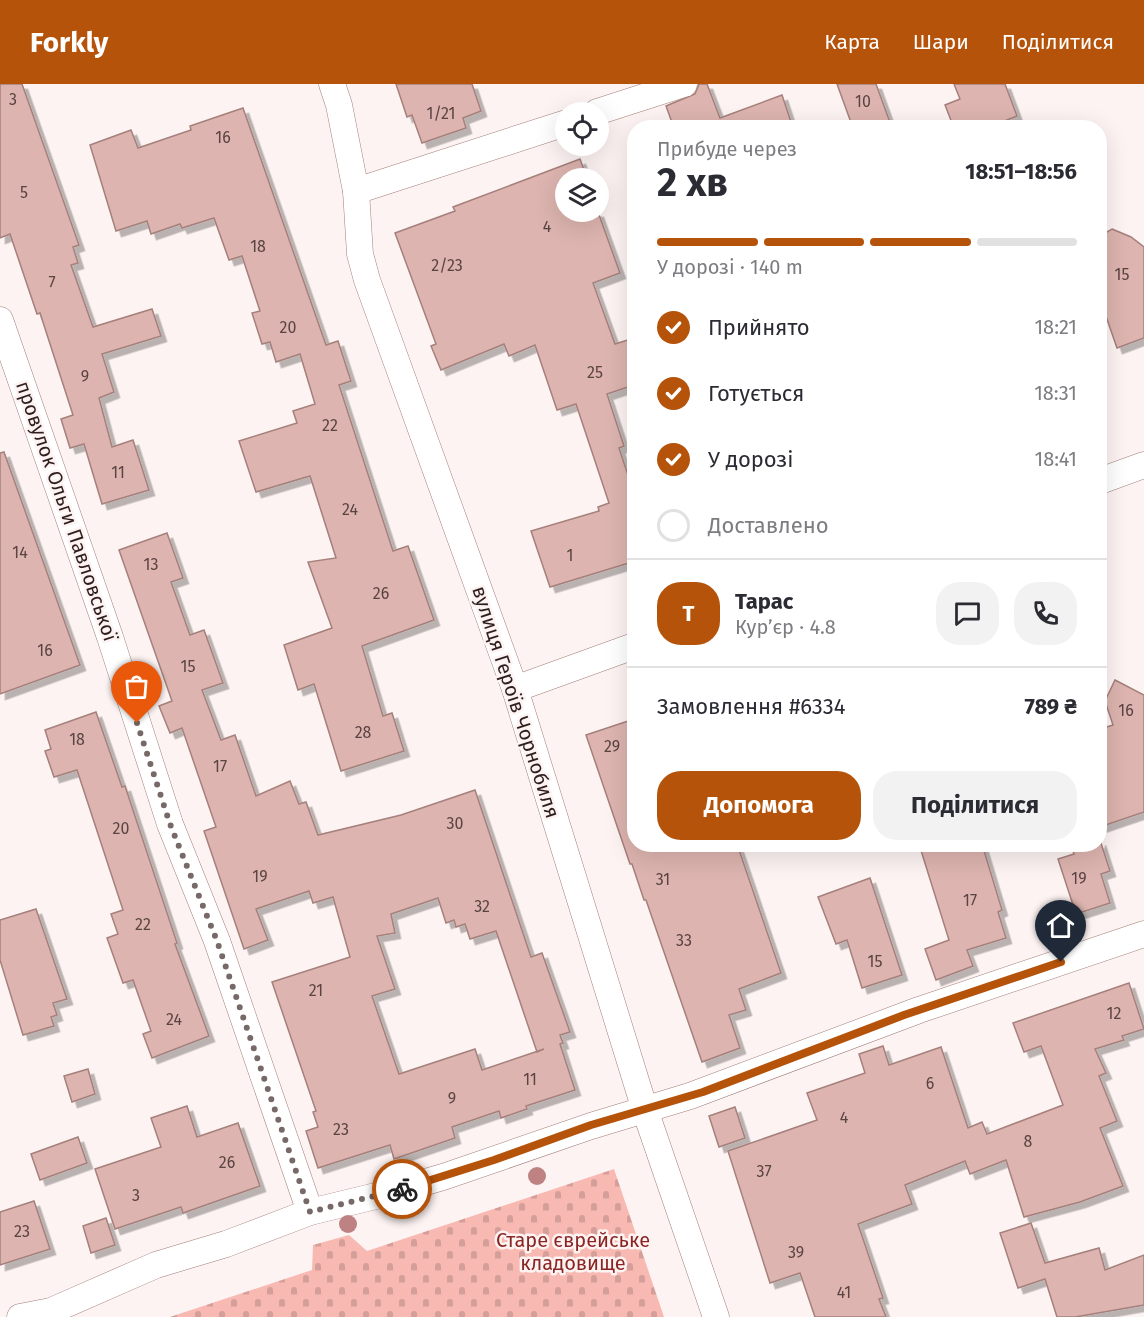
<!DOCTYPE html>
<html lang="uk">
<meta charset="utf-8">
<style>
:root{--surface:#fff;--page:#f2f2f3;--text:#2b2b33;--muted:#7c7c81;--line:#e1e1e2;--accent:#b45309}
body{margin:0;font-family:"Fira Sans",sans-serif;background:var(--page);color:var(--text);height:100vh;display:flex;flex-direction:column;font-size:22px;white-space:nowrap}
*{box-sizing:border-box;margin:0}
p{font-size:20px;color:var(--muted)}
.icon{flex:none;width:33px;height:33px;fill:none;stroke:currentColor;stroke-width:2;stroke-linecap:round;stroke-linejoin:round}
.map{position:relative;flex:1;overflow:hidden}
.panel{position:absolute;left:627px;top:36px;width:480px;height:732px;display:flex;flex-direction:column;background:var(--surface);border-radius:24px;box-shadow:0 6px 24px #0002}
.panel>*{flex:none}
.controls{position:absolute;left:555px;top:18px;display:grid;gap:12px}
.controls a{display:grid;place-items:center;width:54px;height:54px;border-radius:50%;background:var(--surface);box-shadow:0 6px 24px #0002;font-size:30px}
.pin{position:absolute;display:grid;place-items:center;width:51px;height:51px;color:#fff;margin:-62px -26px;border-radius:50% 50% 50% 0;rotate:-45deg;box-shadow:0 0 6px #0007}
.pin .icon{rotate:45deg}
.courier{position:absolute;display:grid;place-items:center;width:60px;height:60px;margin:-30px;border:4px solid #b45309;border-radius:50%;background:#fff;color:#222;box-shadow:0 2px 8px #0007}
.headline em{font-style:normal;font-weight:700}
.headline div{display:flex;flex-direction:column-reverse}
.headline{display:flex;align-items:center;justify-content:space-between;height:102px;padding:0 30px}
h1{font-size:39px;font-weight:700;line-height:45px}
.bar{display:grid;grid-template-columns:repeat(4,1fr);gap:9px 6px;align-content:center;height:72px;padding:0 30px}
.bar i{height:8px;border-radius:4px;background:var(--line)}
.bar .active{background:var(--accent)}
.bar p{grid-column:span 4}
.line{display:flex;align-items:center;gap:15px;padding:0 30px;border-top:2px solid var(--line)}
.line div{flex:1}
.round{display:grid;place-items:center;flex:none;width:63px;height:63px;border-radius:24px;background:var(--page)}
ol{padding:0 30px;list-style:none}
li{display:flex;align-items:center;gap:18px;height:66px}
li p{margin-inline-start:auto}
li .icon{padding:6px;border-radius:50%;background:var(--accent);color:#fff;stroke-width:4}
li:last-child{color:var(--muted)}
li i{width:33px;height:33px;border:3px solid var(--line);border-radius:50%}
.button{display:flex;gap:12px;margin-top:auto;padding:12px 30px}
.button a{flex:1;height:69px;border-radius:24px;background:var(--accent);color:#fff;font-size:24px;font-weight:700;line-height:69px;text-align:center}
.button a+a{background:var(--page);color:var(--text)}
header{display:flex;align-items:center;gap:36px;box-sizing:border-box;height:84px;padding:0 30px;background:var(--accent);color:#fff}
header strong{font-size:28px}
nav{display:flex;gap:33px;margin-inline-start:auto;font-size:21px}
.map>svg:first-child{display:block}
.cemetery{fill:url(#cemetery-stones)}
.building{fill:#ddb4af;stroke:#a5807b;stroke-width:1.5;fill-rule:evenodd;filter:url(#shadow)}
.lines{fill:none;stroke-linecap:round;stroke-linejoin:round}
.minor-casing{stroke:#a57f7b;stroke-width:27}
.minor{stroke:#fff;stroke-width:26}
.tree{fill:#bd8281}
.done{stroke:#766968;stroke-width:6;stroke-dasharray:0 10.8}
.route{stroke:#b45309;stroke-width:8}
.labels{text-anchor:middle;dominant-baseline:central;stroke-width:5;stroke-linejoin:round;paint-order:stroke}
.number-label{font-size:16px;fill:#5a4442}
.street-label{font-size:20px;fill:#2e1f1d;stroke:#fcf3f2}
.park-label{font-size:20px;fill:#892624;stroke:#fcf3f2}
</style>
<header>
<strong>Forkly</strong>
<nav><a>Карта</a><a>Шари</a><a>Поділитися</a></nav>
</header>
<div class="map">
<svg width="1144" height="1233" viewBox="0 0 1144 1233">
<defs>
<pattern id="cemetery-stones" width="16" height="16" patternUnits="userSpaceOnUse" patternTransform="scale(1.5)"><rect width="16" height="16" fill="#f8b9b2"/><path d="M2 7V4a2 2 0 0 1 4 0v3zM10 15v-3a2 2 0 0 1 4 0v3z" fill="#d59f99"/></pattern>
<filter id="shadow"><feDropShadow dx="5.5" dy="5.5" stdDeviation="0" flood-color="#0004"/></filter>
</defs>
<rect width="100%" height="100%" fill="#fcf3f2"/>
<path class="cemetery" d="M 614,1085 L 664,1233 L 170,1233 L 312,1186 L 313,1161 L 349,1151 L 367,1167 Z"/>
<g class="building">
<path d="M 0,0 L 22,0 L 79,161 L 73,163 L 78,179 L 71,181 L 93,243 L 152,225 L 161,252 L 102,270 L 114,308 L 99,314 L 112,363 L 133,356 L 149,406 L 102,420 L 84,360 L 70,364 L 61,335 L 73,331 L 40,229 L 37,230 L 10,150 L 0,154 Z"/>
<path d="M 396,0 L 472,0 L 481,27 L 463,34 L 466,44 L 422,59 L 412,31 L 407,33 Z"/>
<path d="M 699,0 L 707,0 L 720,34 L 782,11 L 793,44 L 674,44 L 666,22 L 695,10 Z"/>
<path d="M 837,0 L 876,0 L 892,44 L 853,44 Z"/>
<path d="M 954,0 L 1005,0 L 1017,32 L 987,44 L 954,44 L 945,21 L 960,15 Z"/>
<path d="M 243,24 L 326,261 L 338,257 L 351,297 L 339,301 L 393,467 L 408,462 L 434,536 L 362,562 L 383,632 L 392,629 L 404,667 L 341,687 L 314,600 L 298,606 L 284,561 L 332,544 L 308,478 L 336,474 L 310,392 L 256,408 L 239,357 L 297,339 L 293,327 L 315,320 L 300,270 L 276,278 L 270,258 L 262,260 L 252,229 L 260,227 L 242,172 L 229,176 L 214,134 L 182,144 L 180,140 L 151,150 L 147,137 L 116,147 L 90,61 L 131,46 L 138,64 L 191,46 L 190,42 Z"/>
<path d="M 580,75 L 587,94 L 566,94 L 566,128 L 598,128 L 620,189 L 593,199 L 615,260 L 634,254 L 634,301 L 607,310 L 624,362 L 619,364 L 634,409 L 634,481 L 630,482 L 629,479 L 550,503 L 531,447 L 599,427 L 598,423 L 609,419 L 576,320 L 557,326 L 535,261 L 509,272 L 504,260 L 441,286 L 431,262 L 436,260 L 395,149 L 455,127 L 453,123 Z"/>
<path d="M 1112,145 L 1131,153 L 1144,163 L 1144,254 L 1117,264 L 1100,215 L 1100,152 Z"/>
<path d="M 4,368 L 80,581 L 0,610 L 0,369 Z"/>
<path d="M 167,449 L 183,494 L 171,498 L 190,551 L 204,546 L 223,599 L 202,606 L 221,656 L 235,651 L 256,712 L 290,697 L 299,720 L 306,718 L 318,751 L 401,731 L 475,706 L 531,873 L 542,869 L 570,948 L 560,951 L 563,959 L 560,960 L 575,1006 L 526,1022 L 527,1025 L 501,1034 L 499,1027 L 452,1043 L 455,1054 L 394,1075 L 390,1061 L 318,1084 L 306,1047 L 318,1043 L 313,1028 L 316,1027 L 272,898 L 350,873 L 333,813 L 313,819 L 309,807 L 256,825 L 268,856 L 244,865 L 204,747 L 216,743 L 182,644 L 170,649 L 159,622 L 172,617 L 119,466 ZM 438,814 L 446,839 L 454,836 L 456,843 L 465,840 L 470,855 L 496,847 L 537,968 L 544,965 L 482,986 L 475,965 L 399,990 L 372,912 L 395,905 L 377,852 L 395,849 L 391,830 Z"/>
<path d="M 1115,596 L 1144,611 L 1144,728 L 1100,743 L 1100,645 L 1113,641 L 1105,617 Z"/>
<path d="M 96,628 L 122,703 L 125,702 L 177,859 L 175,860 L 209,952 L 152,974 L 143,950 L 151,947 L 133,896 L 123,899 L 107,854 L 118,850 L 111,830 L 123,826 L 77,686 L 54,693 L 45,667 L 51,665 L 45,646 Z"/>
<path d="M 634,635 L 634,760 L 737,760 L 781,889 L 739,905 L 746,926 L 729,931 L 740,964 L 702,978 L 646,816 L 644,816 L 632,780 L 630,780 L 586,651 Z"/>
<path d="M 1100,756 L 1110,787 L 1101,790 L 1110,819 L 1076,830 L 1058,775 L 1074,770 L 1072,764 L 1083,760 L 1100,760 Z"/>
<path d="M 919,760 L 982,760 L 1002,826 L 998,828 L 1006,854 L 967,866 L 973,882 L 936,896 L 925,865 L 949,856 Z"/>
<path d="M 870,794 L 902,891 L 862,904 L 847,856 L 836,860 L 818,813 Z"/>
<path d="M 36,825 L 67,915 L 53,919 L 57,931 L 51,933 L 54,942 L 23,951 L 0,876 L 0,836 Z"/>
<path d="M 1129,899 L 1144,945 L 1122,952 L 1124,956 L 1095,965 L 1106,989 L 1099,992 L 1117,1037 L 1100,1044 L 1123,1102 L 1080,1118 L 1024,1133 L 1006,1076 L 970,1090 L 965,1077 L 905,1101 L 912,1120 L 858,1140 L 883,1214 L 879,1215 L 886,1233 L 815,1233 L 800,1189 L 770,1199 L 728,1067 L 817,1036 L 807,1009 L 865,989 L 859,970 L 883,962 L 889,981 L 941,963 L 968,1044 L 982,1038 L 987,1050 L 1063,1021 L 1041,962 L 1024,968 L 1013,939 Z"/>
<path d="M 88,985 L 95,1010 L 72,1018 L 64,992 Z"/>
<path d="M 187,1022 L 197,1053 L 238,1039 L 260,1102 L 183,1129 L 181,1123 L 115,1145 L 95,1085 L 161,1063 L 151,1034 Z"/>
<path d="M 735,1023 L 745,1054 L 719,1063 L 709,1032 Z"/>
<path d="M 78,1053 L 87,1079 L 40,1096 L 31,1070 Z"/>
<path d="M 34,1117 L 50,1165 L 0,1181 L 0,1128 Z"/>
<path d="M 106,1134 L 115,1161 L 91,1169 L 83,1142 Z"/>
<path d="M 1031,1139 L 1045,1179 L 1099,1164 L 1105,1186 L 1144,1171 L 1144,1221 L 1075,1233 L 1057,1233 L 1045,1195 L 1018,1204 L 1000,1149 Z"/>
</g>
<g class="lines">
<defs>
<g id="minor">
<path d="M 332,0 L 339,21 L 356,107 L 360,170 L 367,196 L 515,605 L 645,1026 L 716,1233"/>
<path d="M 597,28 L 684,0"/>
<path d="M 356,107 L 566,39"/>
<path d="M 0,236 L 110,553 L 170,740 L 217,857 L 310,1128"/>
<path d="M 1100,397 L 1144,381"/>
<path d="M 515,605 L 634,562"/>
<path d="M 20,1233 L 51,1227 L 156,1181 L 226,1160 L 310,1128 L 384,1110 L 443,1093 L 591,1042 L 690,1012 L 919,926 L 1144,850"/>
</g>
</defs>
<use href="#minor" class="minor-casing"/>
<use href="#minor" class="minor"/>
</g>
<g class="tree">
<circle cx="537" cy="1092" r="9"/>
<circle cx="348" cy="1140" r="9"/>
</g>
<g class="lines">
<path class="done" d="M 137,639 L 170,740 L 217,857 L 310,1128 L 402,1105"/>
<path class="route" d="M 402,1105 L 494,1076 L 591,1041 L 703,1008 L 904,931 L 1061,878"/>
</g>
<g class="labels">
<g class="number-label">
<text x="13" y="15">3</text>
<text x="863" y="17">10</text>
<text x="441" y="29">1/21</text>
<text x="223" y="53">16</text>
<text x="24" y="108">5</text>
<text x="547" y="142">4</text>
<text x="258" y="162">18</text>
<text x="447" y="181">2/23</text>
<text x="1122" y="190">15</text>
<text x="52" y="198">7</text>
<text x="288" y="243">20</text>
<text x="595" y="288">25</text>
<text x="85" y="292">9</text>
<text x="330" y="341">22</text>
<text x="118" y="388">11</text>
<text x="350" y="425">24</text>
<text x="20" y="468">14</text>
<text x="570" y="471">1</text>
<text x="151" y="480">13</text>
<text x="381" y="509">26</text>
<text x="45" y="566">16</text>
<text x="188" y="582">15</text>
<text x="1126" y="626">16</text>
<text x="363" y="648">28</text>
<text x="77" y="655">18</text>
<text x="612" y="662">29</text>
<text x="220" y="682">17</text>
<text x="455" y="739">30</text>
<text x="121" y="744">20</text>
<text x="260" y="792">19</text>
<text x="1079" y="794">19</text>
<text x="663" y="795">31</text>
<text x="970" y="816">17</text>
<text x="482" y="822">32</text>
<text x="143" y="840">22</text>
<text x="684" y="856">33</text>
<text x="875" y="877">15</text>
<text x="316" y="906">21</text>
<text x="1114" y="929">12</text>
<text x="174" y="935">24</text>
<text x="530" y="995">11</text>
<text x="930" y="999">6</text>
<text x="452" y="1014">9</text>
<text x="844" y="1033">4</text>
<text x="341" y="1045">23</text>
<text x="1028" y="1057">8</text>
<text x="227" y="1078">26</text>
<text x="764" y="1087">37</text>
<text x="136" y="1111">3</text>
<text x="22" y="1147">23</text>
<text x="796" y="1168">39</text>
<text x="844" y="1208">41</text>
</g>
<g class="street-label">
<text transform="translate(67 427) rotate(71)">провулок Ольги Павловської</text>
<text transform="translate(516 618) rotate(72)">вулиця Героїв Чорнобиля</text>
</g>
<g class="park-label">
<text x="573" y="1156">Старе єврейське<tspan x="573" dy="23">кладовище</tspan></text>
</g>
</g>
</svg>
<div class="controls">
<a><svg class="icon" aria-label="locate" viewBox="0 0 24 24"><circle cx="12" cy="12" r="6"/><path d="M12 2v4M12 18v4M2 12h4M18 12h4"/></svg></a>
<a><svg class="icon" aria-label="layers" viewBox="0 0 24 24"><path d="M12 4l9 5-9 5-9-5zM3 14l9 5 9-5"/></svg></a>
</div>
<div class="pin" style="left:137px;top:639px;background:#ea580c"><svg class="icon" aria-label="bag" viewBox="0 0 24 24"><path d="M5 8h14l-1 12H6zM9 8a3 3 0 0 1 6 0"/></svg></div>
<div class="pin" style="left:1061px;top:878px;background:#1f2937"><svg class="icon" aria-label="home" viewBox="0 0 24 24"><path d="M3 11l9-7 9 7M6 9v11h12V9"/></svg></div>
<div class="courier" style="left:402px;top:1105px"><svg class="icon" aria-label="bike" viewBox="0 0 24 24"><circle cx="6" cy="16" r="4"/><circle cx="18" cy="16" r="4"/><path d="M6 16l4-8h5l3 8M10 8l3 8H6M13 5h3"/></svg></div>
<section class="panel">
<div class="headline"><div><h1>2 хв</h1><p>Прибуде через</p></div><em>18:51–18:56</em></div>
<div class="bar"><i class="active"></i><i class="active"></i><i class="active"></i><i></i><p>У дорозі · 140 m</p></div>
<ol>
<li><svg class="icon" aria-label="check" viewBox="0 0 24 24"><path d="M5 12l5 5 9-10"/></svg>Прийнято<p>18:21</p></li>
<li><svg class="icon" aria-label="check" viewBox="0 0 24 24"><path d="M5 12l5 5 9-10"/></svg>Готується<p>18:31</p></li>
<li><svg class="icon" aria-label="check" viewBox="0 0 24 24"><path d="M5 12l5 5 9-10"/></svg>У дорозі<p>18:41</p></li>
<li><i></i>Доставлено</li>
</ol>
<div class="line" style="height:108px"><b class="round" style="background:var(--accent);color:#fff">Т</b><div><b>Тарас</b><p>Кур’єр · 4.8</p></div><a class="round"><svg class="icon" aria-label="chat" viewBox="0 0 24 24"><path d="M4 5h16v11H9l-5 4z"/></svg></a><a class="round"><svg class="icon" aria-label="phone" viewBox="0 0 24 24"><path d="M5 4h4l2 5-3 2q2 4 5 5l2-3 5 2v4C11 20 4 13 5 4z"/></svg></a></div>
<div class="line" style="height:78px"><div>Замовлення #6334</div><b>789 ₴</b></div>
<div class="button"><a>Допомога</a><a>Поділитися</a></div>
</section>
</div>
